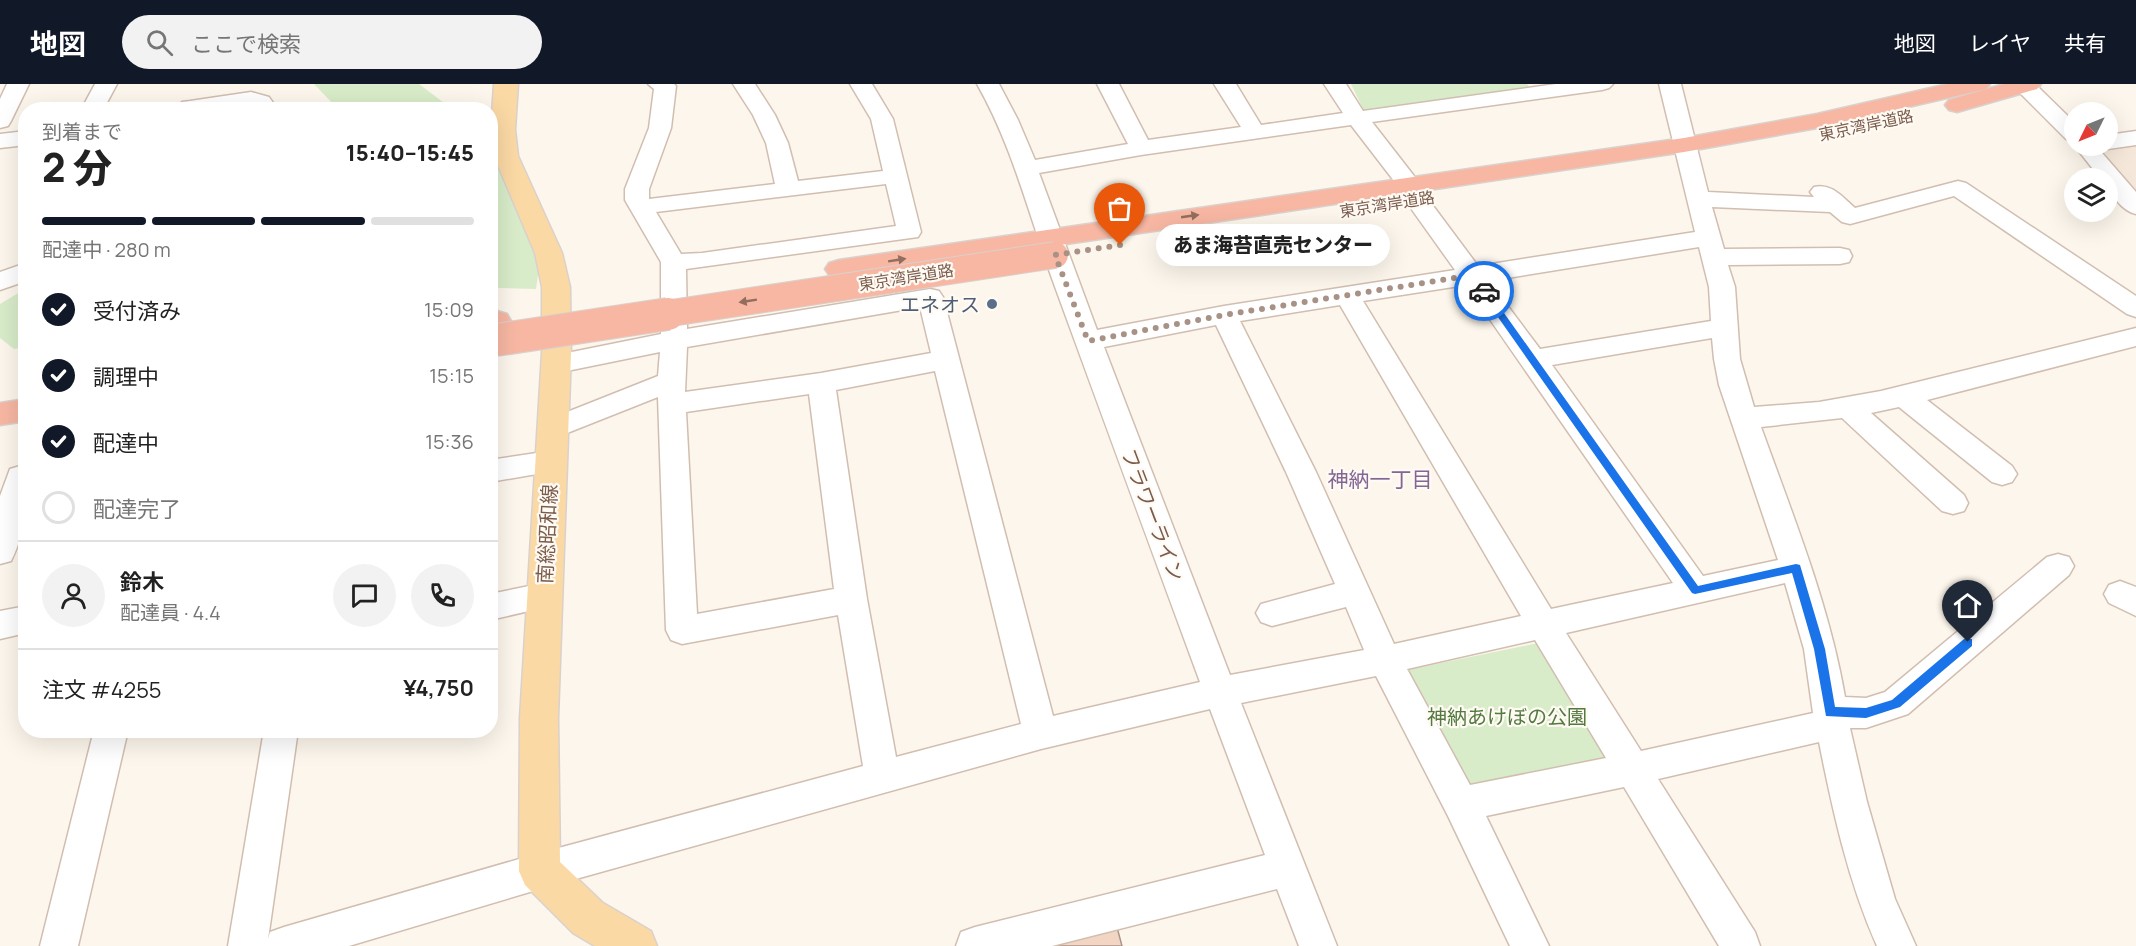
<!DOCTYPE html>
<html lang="ja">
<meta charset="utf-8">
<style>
:root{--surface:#fff;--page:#f2f2f2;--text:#222;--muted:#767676;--line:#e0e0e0;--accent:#111827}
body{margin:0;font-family:Manrope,"Noto Sans JP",sans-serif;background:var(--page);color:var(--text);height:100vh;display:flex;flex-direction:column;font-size:22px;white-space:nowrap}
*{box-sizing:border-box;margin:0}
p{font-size:20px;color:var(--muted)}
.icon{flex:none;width:33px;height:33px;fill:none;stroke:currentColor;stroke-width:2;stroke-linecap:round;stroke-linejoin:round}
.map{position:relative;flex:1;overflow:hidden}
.details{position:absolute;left:18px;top:18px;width:480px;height:636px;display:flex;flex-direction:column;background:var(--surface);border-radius:24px;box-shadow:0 6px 24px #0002}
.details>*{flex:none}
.needle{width:39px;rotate:227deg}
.fabs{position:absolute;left:2064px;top:18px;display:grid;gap:12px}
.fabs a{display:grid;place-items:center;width:54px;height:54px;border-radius:50%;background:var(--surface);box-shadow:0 6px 24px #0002;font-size:30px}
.pin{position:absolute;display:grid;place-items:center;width:51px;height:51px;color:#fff;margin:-62px -26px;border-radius:50% 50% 50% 0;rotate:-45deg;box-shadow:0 0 6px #0007}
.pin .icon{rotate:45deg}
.courier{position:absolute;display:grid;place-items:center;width:60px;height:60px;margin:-30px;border:4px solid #1a73e8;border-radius:50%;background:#fff;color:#222;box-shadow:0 2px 8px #0007}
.bubble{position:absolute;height:42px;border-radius:21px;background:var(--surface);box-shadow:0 6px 24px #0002;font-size:20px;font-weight:800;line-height:42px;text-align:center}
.overview em{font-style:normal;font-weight:800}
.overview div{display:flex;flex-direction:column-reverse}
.overview{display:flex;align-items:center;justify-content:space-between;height:102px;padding:0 24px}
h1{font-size:39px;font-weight:800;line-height:45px}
.bar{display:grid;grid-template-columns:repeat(4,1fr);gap:9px 6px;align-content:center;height:72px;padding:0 24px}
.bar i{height:8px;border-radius:4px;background:var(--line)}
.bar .current{background:var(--accent)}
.bar p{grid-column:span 4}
.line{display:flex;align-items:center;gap:15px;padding:0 24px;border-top:2px solid var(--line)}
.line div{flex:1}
.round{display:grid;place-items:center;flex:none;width:63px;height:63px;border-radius:32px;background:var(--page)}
ol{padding:0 24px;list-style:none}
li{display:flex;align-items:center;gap:18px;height:66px}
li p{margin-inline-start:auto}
li .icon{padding:6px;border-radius:50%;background:var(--accent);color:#fff;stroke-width:4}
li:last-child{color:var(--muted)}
li i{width:33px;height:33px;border:3px solid var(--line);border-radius:50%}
header{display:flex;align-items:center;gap:36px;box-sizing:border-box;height:84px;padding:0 30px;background:var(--accent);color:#fff}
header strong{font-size:28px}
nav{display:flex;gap:33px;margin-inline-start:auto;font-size:21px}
.search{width:420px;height:54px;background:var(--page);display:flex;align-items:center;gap:15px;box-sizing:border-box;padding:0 21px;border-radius:33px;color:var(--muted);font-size:22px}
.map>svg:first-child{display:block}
.residential{fill:#f5e8da}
.green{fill:#d8ecc9}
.building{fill:#f3d5c3;stroke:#aa9588;stroke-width:1.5}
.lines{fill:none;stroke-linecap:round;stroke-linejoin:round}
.minor-casing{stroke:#d1beb0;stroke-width:3}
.major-casing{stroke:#dad1cd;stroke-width:3}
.highway-casing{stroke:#dad1cd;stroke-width:3}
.minor{fill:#fff;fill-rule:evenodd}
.major{fill:#fbd9a5;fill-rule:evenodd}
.highway{fill:#f7b7a3;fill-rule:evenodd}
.highway-bridge-far1-casing{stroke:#dad1cd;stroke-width:28;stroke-linecap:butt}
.highway-bridge-casing{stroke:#dad1cd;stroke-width:34;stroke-linecap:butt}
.highway-bridge-far1{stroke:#f7b7a3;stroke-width:26}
.highway-bridge{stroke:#f7b7a3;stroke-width:32}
.oneway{fill:#936e5e}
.route{fill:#1a73e8}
.done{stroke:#a89285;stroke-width:6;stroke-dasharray:0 10.8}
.service-dot{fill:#5c6f8a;stroke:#fffaf3;stroke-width:2}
.labels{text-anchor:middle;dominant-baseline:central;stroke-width:4.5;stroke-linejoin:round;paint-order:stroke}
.far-street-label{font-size:16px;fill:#7a5c4d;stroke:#fffaf3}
.service-label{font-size:20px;fill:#4e5e75;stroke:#fffaf3;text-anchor:end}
.street-label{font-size:20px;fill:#7a5c4d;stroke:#fffaf3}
.park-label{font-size:20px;fill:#537a41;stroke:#fffaf3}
.neighbourhood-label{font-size:21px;fill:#846695;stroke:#fffaf3}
</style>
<header>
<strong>地図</strong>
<div class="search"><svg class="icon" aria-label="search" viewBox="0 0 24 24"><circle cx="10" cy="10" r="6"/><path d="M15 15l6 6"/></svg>ここで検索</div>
<nav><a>地図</a><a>レイヤ</a><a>共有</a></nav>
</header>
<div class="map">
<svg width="2136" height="862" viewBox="0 0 2136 862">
<rect width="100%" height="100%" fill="#fdf6ec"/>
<path class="residential" d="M 2136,57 L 2136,117 L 2093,65 Z"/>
<g class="green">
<path d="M 314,0 L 419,0 L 452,25 L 338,25 Z"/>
<path d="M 1351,0 L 1527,0 L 1530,4 L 1364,27 Z"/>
<path d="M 491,58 L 543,157 L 536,205 L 497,204 L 491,196 Z"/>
<path d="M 25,205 L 25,263 L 14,265 L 0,254 L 0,220 Z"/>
<path d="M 1543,558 L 1611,675 L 1466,707 L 1407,586 Z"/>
</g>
<path class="building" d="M 1114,832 L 1122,862 L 979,862 L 1039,848 L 1052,848 Z"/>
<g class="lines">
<defs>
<g id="minor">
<path d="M 7,0 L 29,0 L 11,37 L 8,42 L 0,44 L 0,15 Z"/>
<path d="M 95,0 L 117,0 L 103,26 L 81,26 Z"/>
<path d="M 648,0 L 674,0 L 676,2 L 671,44 L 649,105 L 649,115 L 775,100 L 766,59 L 753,31 L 733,0 L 755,0 L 775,31 L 788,59 L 798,97 L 883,87 L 871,35 L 850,0 L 872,0 L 893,35 L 921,148 L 918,153 L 686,185 L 687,245 L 930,205 L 939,207 L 943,213 L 1053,632 L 1200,598 C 1151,465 1102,332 1054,200 C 1029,132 1013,63 977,0 L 999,0 L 1018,36 L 1035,76 L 1128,60 L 1097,0 L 1119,0 L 1148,56 L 1241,43 L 1214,0 L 1236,0 L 1261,41 L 1343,29 L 1324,0 L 1346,0 L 1363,27 L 1556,0 L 1613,0 L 1609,4 L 1602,6 L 1372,38 L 1421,101 L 1417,106 L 1409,108 L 1401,106 L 1351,41 L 1141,71 L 1039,89 L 1097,246 L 1224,222 L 1455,186 L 1405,116 L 1409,111 L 1417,109 L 1425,111 L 1478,182 L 1695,148 L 1659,0 L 1681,0 L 1708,108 L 1814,113 L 1810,108 L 1814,103 C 1832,99 1842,113 1855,124 L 1958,97 L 1966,99 L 2136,212 L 2136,233 L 2127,230 L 1954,112 L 1850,140 L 1842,138 L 1830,128 L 1712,123 L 1724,165 L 1840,164 L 1849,166 L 1852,172 L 1849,178 L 1840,180 L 1728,181 L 1735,203 L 1740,275 L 1754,323 L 1819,318 L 1881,307 L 2136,244 L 2136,262 L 1927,316 L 2012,382 L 2017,390 L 2012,398 L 2002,401 L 1992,398 L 1899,323 L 1871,329 L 1964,411 L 1968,419 L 1964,427 L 1953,430 L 1942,427 L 1842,334 L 1761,343 C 1793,432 1829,520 1845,613 L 1866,614 L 1885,608 L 2047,473 L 2058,470 L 2069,473 L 2074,482 L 2069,491 L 1908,630 L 1866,644 L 1850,644 L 1867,718 L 1895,815 L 1916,862 L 1877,862 C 1848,797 1833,728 1819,658 L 1658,695 L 1755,848 L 1760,862 L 1719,862 L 1624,703 L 1486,732 L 1549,862 L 1510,862 L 1448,732 L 1376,592 L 1241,619 L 1337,862 L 1299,862 L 1277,805 L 1052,862 L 956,862 L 961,848 L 975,843 L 1265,771 L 1210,625 L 1041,665 L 540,805 L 349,862 L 228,862 L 264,646 L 298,646 L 268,855 L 270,848 L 284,843 L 540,769 L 863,682 L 838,531 L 682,560 L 671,556 L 666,546 L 658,313 L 552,355 L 542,352 L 538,345 L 542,338 L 658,292 L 660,268 L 557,289 L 548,287 L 544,280 L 548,273 L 557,271 L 661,250 L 661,178 L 625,116 L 625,105 L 649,44 L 654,5 ZM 886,100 L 896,142 L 702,169 L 681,170 L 656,128 ZM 1699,163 L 1709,203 L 1711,237 L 1540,265 L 1489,197 ZM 1466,201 L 1673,499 L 1551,525 L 1363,217 ZM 1340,221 L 1521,532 L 1394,560 L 1316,388 L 1240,237 ZM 920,223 L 931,269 L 821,289 L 685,308 L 687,263 ZM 1216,241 L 1286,388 L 1335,500 L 1261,520 L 1256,529 L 1261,538 L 1272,542 L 1346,523 L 1364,566 L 1230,591 L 1104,263 ZM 1712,254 L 1714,275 L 1719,301 L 1778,476 L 1703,492 L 1552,281 ZM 935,287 L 1021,640 L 896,673 L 867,515 L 836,306 ZM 809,310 L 834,505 L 697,530 L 686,328 ZM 1785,499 L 1804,565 L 1813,629 L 1641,667 L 1566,549 ZM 1535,556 L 1606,674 L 1470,701 L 1407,585 Z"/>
<path d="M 2011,0 L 2035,0 L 2074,38 L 2074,56 L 2066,55 Z"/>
<path d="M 251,8 L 269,13 L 278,26 L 256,26 L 249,21 L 217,26 L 181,26 L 179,23 L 182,18 L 190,17 Z"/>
<path d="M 26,47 L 26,61 L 0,64 L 0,50 Z"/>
<path d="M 2136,47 L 2136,61 L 2108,65 L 2099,62 L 2108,62 L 2108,51 Z"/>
<path d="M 2074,61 L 2096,62 L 2136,108 L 2136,130 C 2122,127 2108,109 2108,94 L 2100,94 Z"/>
<path d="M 26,179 L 26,197 L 0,206 L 0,188 Z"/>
<path d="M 550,367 L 560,370 L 564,378 L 560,386 L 490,398 L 490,376 Z"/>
<path d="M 20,382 L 26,384 C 26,416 26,448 11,477 L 0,480 L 0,412 L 10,385 Z"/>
<path d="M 2120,497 L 2136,503 L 2136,532 L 2109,519 L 2104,510 L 2109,501 Z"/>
<path d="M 544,499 L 555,503 L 560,512 L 555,521 L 490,536 L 490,510 Z"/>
<path d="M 26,522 L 26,549 L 0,555 L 0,527 Z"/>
<path d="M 94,646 L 128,646 L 78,862 L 40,862 Z"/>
</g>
<path id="major" d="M 494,0 L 518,0 L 515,46 L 518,72 L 562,169 L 570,203 L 571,269 L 558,634 L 560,778 L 603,819 L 651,847 L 657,862 L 595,862 L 573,849 L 525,801 L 519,787 L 520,634 L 542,269 L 542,203 L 535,169 L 494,72 L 491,46 Z"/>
<g id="highway">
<path d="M 1948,0 L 1990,0 L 1986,5 L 1817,44 L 1684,68 L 839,194 L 829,191 L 825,185 L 829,179 L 839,176 L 1684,54 L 1817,30 Z"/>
<path d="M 2004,0 L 2041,0 L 2037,5 L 1957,28 L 1949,26 L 1945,21 L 1949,16 Z"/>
<path d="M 497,227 L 507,230 L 511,237 L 507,244 L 490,248 L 490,228 Z"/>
<path d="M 26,315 L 26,337 L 0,341 L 0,319 Z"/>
</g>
</defs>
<use href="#minor" class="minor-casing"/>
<use href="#major" class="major-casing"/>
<use href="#highway" class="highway-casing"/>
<use href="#minor" class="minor"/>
<use href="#major" class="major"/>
<use href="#highway" class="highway"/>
<defs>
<path id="highway-bridge-far1" d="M 658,231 L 1055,171"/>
<path id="highway-bridge" d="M 496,256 L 668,230"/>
</defs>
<use href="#highway-bridge-far1" class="highway-bridge-far1-casing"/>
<use href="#highway-bridge" class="highway-bridge-casing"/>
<use href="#highway-bridge-far1" class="highway-bridge-far1"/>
<use href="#highway-bridge" class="highway-bridge"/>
</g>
<defs><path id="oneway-solid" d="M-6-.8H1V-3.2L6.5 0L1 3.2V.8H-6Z" transform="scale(1.5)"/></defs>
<g class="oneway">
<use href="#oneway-solid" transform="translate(1190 132) rotate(-8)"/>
<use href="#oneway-solid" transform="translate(897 176) rotate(-9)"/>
<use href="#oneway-solid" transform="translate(748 217) rotate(171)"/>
</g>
<path class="route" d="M 1481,205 L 1487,205 L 1698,502 L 1796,480 L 1800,481 L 1825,565 L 1835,623 L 1866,624 L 1892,616 L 1964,555 L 1972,555 L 1972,562 L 1900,623 L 1866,634 L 1826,632 L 1814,565 L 1792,489 L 1695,510 L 1692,509 L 1481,209 Z"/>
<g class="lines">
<path class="done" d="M 1120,161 L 1055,171 L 1088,257 L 1224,231 L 1473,191 L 1484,207"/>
</g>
<circle class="service-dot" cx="992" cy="220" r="6"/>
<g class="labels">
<g class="far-street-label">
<text transform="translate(1866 41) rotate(-12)">東京湾岸道路</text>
<text transform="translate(1387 120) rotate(-9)">東京湾岸道路</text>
<text transform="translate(906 193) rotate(-9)">東京湾岸道路</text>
</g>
<g class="service-label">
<text x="980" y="220">エネオス</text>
</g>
<g class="street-label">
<text transform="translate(1153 431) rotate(69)">フラワーライン</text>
<text transform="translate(547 450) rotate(-87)">南総昭和線</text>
</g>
<g class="park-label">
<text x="1507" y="632">神納あけぼの公園</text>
</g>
<g class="neighbourhood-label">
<text x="1380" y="395">神納一丁目</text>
</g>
</g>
</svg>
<div class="fabs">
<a><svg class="needle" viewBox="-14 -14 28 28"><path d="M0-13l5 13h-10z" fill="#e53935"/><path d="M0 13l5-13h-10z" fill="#767676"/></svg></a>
<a><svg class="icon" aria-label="layers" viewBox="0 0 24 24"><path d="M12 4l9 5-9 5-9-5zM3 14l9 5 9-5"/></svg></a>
</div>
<div class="pin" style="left:1120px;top:161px;background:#ea580c"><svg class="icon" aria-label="bag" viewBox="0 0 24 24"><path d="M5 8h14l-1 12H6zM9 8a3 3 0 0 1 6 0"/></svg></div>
<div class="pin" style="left:1968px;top:558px;background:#1f2937"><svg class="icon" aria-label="home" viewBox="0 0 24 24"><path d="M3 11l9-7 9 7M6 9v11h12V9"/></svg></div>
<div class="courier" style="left:1484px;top:207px"><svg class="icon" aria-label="car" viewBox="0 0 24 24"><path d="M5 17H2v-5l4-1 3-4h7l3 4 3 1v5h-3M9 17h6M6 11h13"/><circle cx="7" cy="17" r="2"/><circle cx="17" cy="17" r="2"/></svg></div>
<div class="bubble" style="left:1156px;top:140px;width:234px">あま海苔直売センター</div>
<section class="details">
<div class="overview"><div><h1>2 分</h1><p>到着まで</p></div><em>15:40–15:45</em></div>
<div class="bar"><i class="current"></i><i class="current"></i><i class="current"></i><i></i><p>配達中 · 280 m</p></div>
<ol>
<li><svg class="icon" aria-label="check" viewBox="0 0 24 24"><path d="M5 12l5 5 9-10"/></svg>受付済み<p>15:09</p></li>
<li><svg class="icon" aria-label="check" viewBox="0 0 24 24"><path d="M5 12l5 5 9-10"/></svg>調理中<p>15:15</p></li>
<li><svg class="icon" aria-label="check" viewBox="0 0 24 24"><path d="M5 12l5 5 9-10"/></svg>配達中<p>15:36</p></li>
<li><i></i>配達完了</li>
</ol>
<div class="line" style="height:108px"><a class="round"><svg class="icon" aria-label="person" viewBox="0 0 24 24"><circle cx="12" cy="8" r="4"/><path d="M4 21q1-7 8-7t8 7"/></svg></a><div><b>鈴木</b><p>配達員 · 4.4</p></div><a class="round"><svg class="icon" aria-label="chat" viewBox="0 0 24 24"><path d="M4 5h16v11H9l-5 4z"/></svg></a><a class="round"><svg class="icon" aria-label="phone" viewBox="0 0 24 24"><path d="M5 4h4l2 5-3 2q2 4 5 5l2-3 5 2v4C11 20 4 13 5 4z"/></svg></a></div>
<div class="line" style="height:78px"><div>注文 #4255</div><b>¥4,750</b></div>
</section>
</div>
